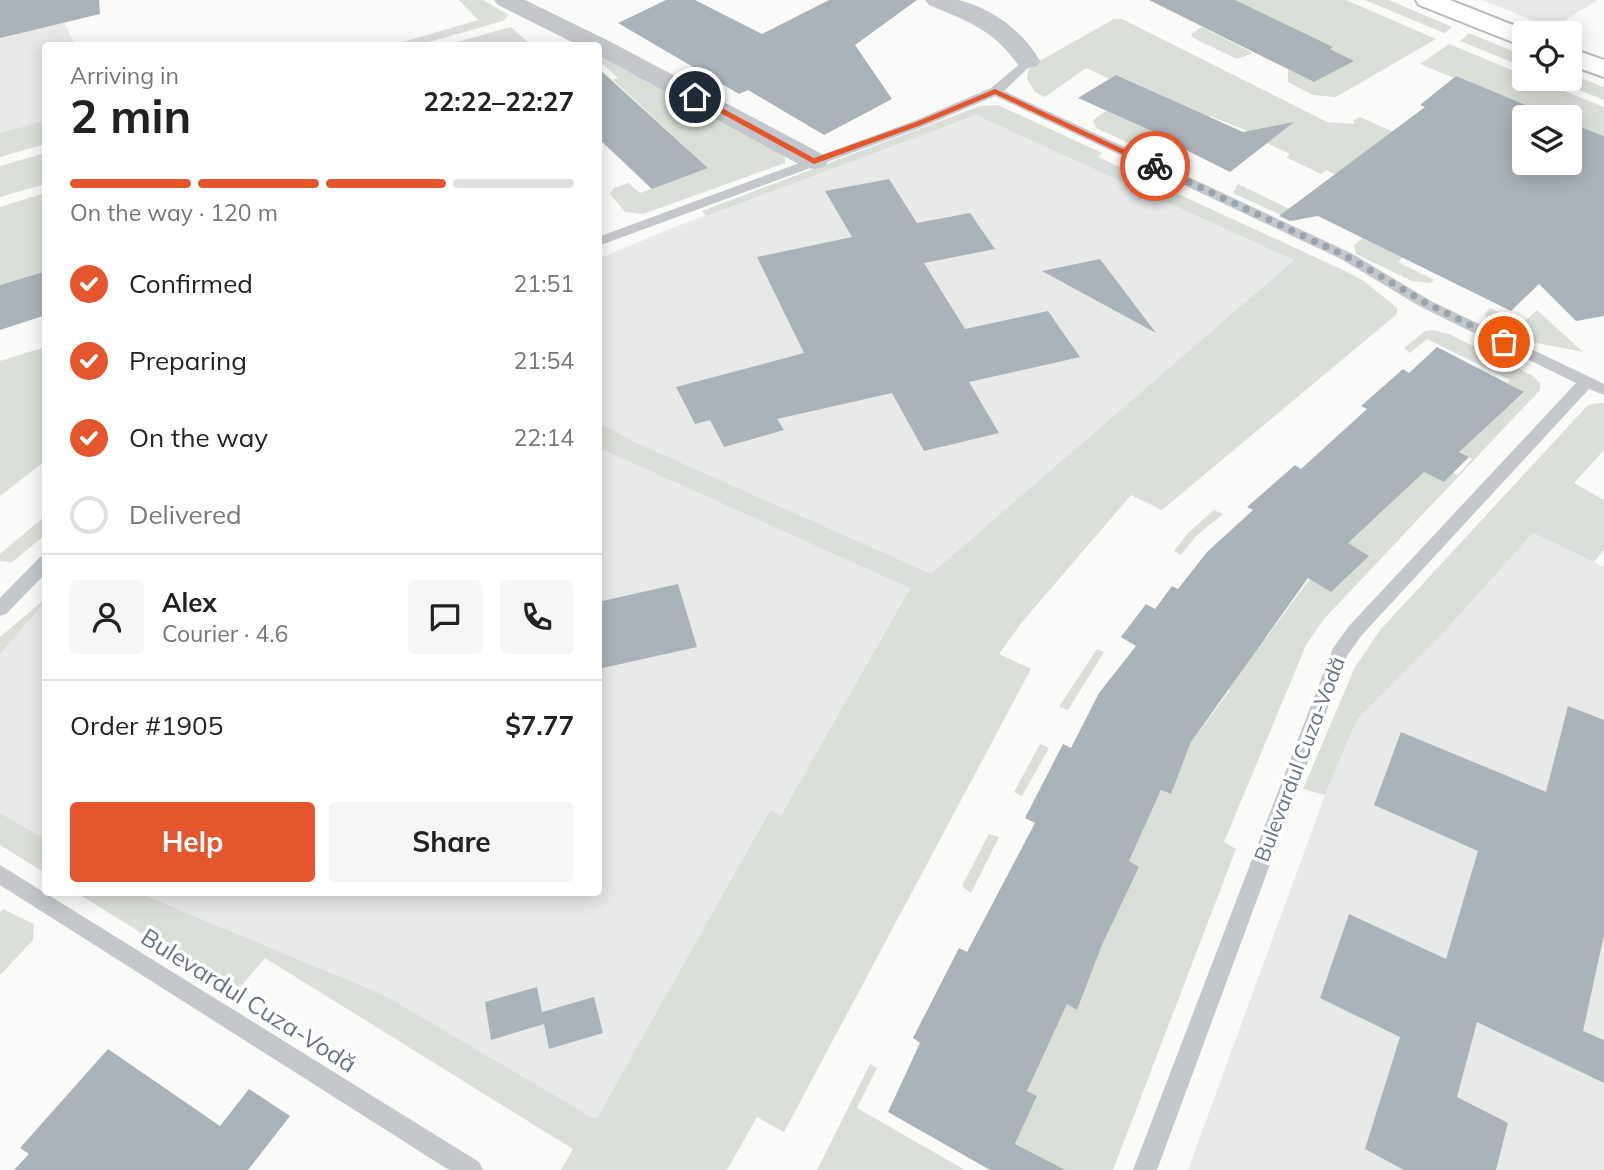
<!DOCTYPE html>
<meta charset="utf-8">
<style>
:root{--surface:#fff;--page:#f6f6f6;--text:#222;--muted:#767676;--line:#e0e0e0;--accent:#e4572e}
body{margin:0;font-family:Mulish,sans-serif;background:var(--page);color:var(--text);height:100vh;display:flex;flex-direction:column;font-size:26px;white-space:nowrap}
*{box-sizing:border-box;margin:0}
p{font-size:23px;color:var(--muted)}
.icon{flex:none;width:38px;height:38px;fill:none;stroke:currentColor;stroke-width:2;stroke-linecap:round;stroke-linejoin:round}
.map{position:relative;flex:1;overflow:hidden}
.side{position:absolute;left:42px;top:42px;width:560px;height:854px;display:flex;flex-direction:column;background:var(--surface);border-radius:7px;box-shadow:0 4px 18px #0003}
.side>*{flex:none}
.tools{position:absolute;left:1512px;top:21px;display:grid;gap:14px}
.tools a{display:grid;place-items:center;width:70px;height:70px;border-radius:7px;background:var(--surface);box-shadow:0 4px 18px #0003;font-size:35px}
.pin{position:absolute;display:grid;place-items:center;width:60px;height:60px;color:#fff;margin:-30px;border:4px solid #fff;border-radius:50%;box-shadow:0 2px 7px #0007}
.courier{position:absolute;display:grid;place-items:center;width:70px;height:70px;margin:-35px;border:5px solid #e4572e;border-radius:50%;background:#fff;color:#222;box-shadow:0 2px 9px #0007}
.headline em{font-style:normal;font-weight:700}
.headline div{display:flex;flex-direction:column-reverse}
.headline{display:flex;align-items:center;justify-content:space-between;height:119px;padding:0 28px}
h1{font-size:46px;font-weight:700;line-height:52px}
.bar{display:grid;grid-template-columns:repeat(4,1fr);gap:10px 7px;align-content:center;height:84px;padding:0 28px}
.bar i{height:9px;border-radius:5px;background:var(--line)}
.bar .active{background:var(--accent)}
.bar p{grid-column:span 4}
.line{display:flex;align-items:center;gap:18px;padding:0 28px;border-top:2px solid var(--line)}
.line div{flex:1}
.round{display:grid;place-items:center;flex:none;width:74px;height:74px;border-radius:7px;background:var(--page)}
ol{padding:0 28px;list-style:none}
li{display:flex;align-items:center;gap:21px;height:77px}
li p{margin-inline-start:auto}
li .icon{padding:7px;border-radius:50%;background:var(--accent);color:#fff;stroke-width:4}
li:last-child{color:var(--muted)}
li i{width:38px;height:38px;border:4px solid var(--line);border-radius:50%}
.action{display:flex;gap:14px;margin-top:auto;padding:14px 28px}
.action a{flex:1;height:80px;border-radius:7px;background:var(--accent);color:#fff;font-size:28px;font-weight:700;line-height:80px;text-align:center}
.action a+a{background:var(--page);color:var(--text)}
.map>svg:first-child{display:block}
.built{fill:#e8e9e9}
.green{fill:#dadfd7}
.building{fill:#aab3b9}
.lines{fill:none;stroke-linecap:round;stroke-linejoin:round}
.primary-casing{stroke:#b5babe;stroke-width:4}
.service{fill:#c3c8cc;fill-rule:evenodd}
.minor{fill:#c3c8cc;fill-rule:evenodd}
.primary{fill:#fff;fill-rule:evenodd}
.route{fill:#e4572e}
.done{stroke:#99a4ac;stroke-width:7;stroke-dasharray:0 12.6}
.labels{text-anchor:middle;dominant-baseline:central;stroke-width:7;stroke-linejoin:round;paint-order:stroke}
.street-label{font-size:21px;fill:#657683;stroke:#fff}
.near-street-label{font-size:24px;fill:#657683;stroke:#fff}
</style>
<div class="map">
<svg width="1604" height="1170" viewBox="0 0 1604 1170">
<rect width="100%" height="100%" fill="#fafaf8"/>
<g class="built">
<path d="M 0,0 L 54,0 L 75,45 L 46,46 L 45,128 L 0,141 Z"/>
<path d="M 1482,0 L 1598,0 L 1552,28 Z"/>
<path d="M 976,115 L 1295,259 L 931,575 L 639,444 L 599,423 L 598,259 L 672,228 Z"/>
<path d="M 599,448 L 910,587 L 781,815 L 769,811 L 596,1121 L 384,995 L 139,893 L 598,892 Z"/>
<path d="M 1533,533 L 1604,567 L 1604,1170 L 1188,1170 L 1325,795 L 1357,720 L 1444,632 Z"/>
<path d="M 45,602 L 45,839 L 0,813 L 0,654 Z"/>
</g>
<g class="green">
<path d="M 459,0 L 483,0 L 508,15 L 503,21 L 418,45 L 393,45 L 478,20 Z"/>
<path d="M 1235,0 L 1346,0 L 1436,39 L 1336,97 L 1313,95 L 1288,82 L 1288,69 L 1314,82 L 1353,61 L 1330,49 L 1332,47 Z"/>
<path d="M 1365,0 L 1389,0 L 1452,27 L 1444,33 Z"/>
<path d="M 1114,19 L 1122,19 L 1327,122 L 1355,124 L 1353,121 L 1360,117 L 1593,222 L 1352,182 L 1326,170 L 1321,174 L 1286,157 L 1290,154 L 1267,143 L 1270,140 L 1210,116 L 1164,147 L 1192,161 L 1180,166 L 1096,128 L 1093,120 L 1141,86 L 1116,75 L 1110,79 L 1086,68 L 1045,97 L 1035,92 L 1027,79 L 1029,67 Z"/>
<path d="M 511,27 L 531,45 L 446,45 Z"/>
<path d="M 1202,27 L 1253,53 L 1237,59 L 1193,38 L 1191,34 Z"/>
<path d="M 1469,33 L 1524,56 L 1524,67 L 1460,41 Z"/>
<path d="M 1449,44 L 1524,75 L 1524,79 L 1534,79 L 1604,107 L 1604,136 L 1570,123 L 1570,117 L 1555,117 L 1456,76 L 1454,78 L 1420,64 Z"/>
<path d="M 598,52 L 781,151 L 785,158 L 785,163 L 643,214 L 625,212 L 610,194 L 614,188 L 628,183 L 640,193 L 708,168 L 613,80 L 618,78 L 604,65 L 599,66 Z"/>
<path d="M 1570,74 L 1604,87 L 1604,100 L 1552,79 L 1570,79 Z"/>
<path d="M 998,105 L 1102,153 L 1098,157 L 1343,270 L 1364,281 L 1397,308 L 1397,314 L 1162,510 L 1131,495 L 1022,622 L 999,654 L 1031,669 L 784,1132 L 757,1117 L 727,1170 L 561,1170 L 573,1149 L 265,958 L 236,992 L 77,893 L 139,893 L 384,995 L 596,1120 L 770,810 L 781,815 L 910,588 L 599,448 L 599,423 L 639,444 L 931,574 L 1294,260 L 976,115 L 706,216 L 702,211 L 980,106 Z"/>
<path d="M 45,121 L 45,144 L 0,157 L 0,133 Z"/>
<path d="M 45,153 L 45,184 L 0,197 L 0,166 Z"/>
<path d="M 1238,184 L 1306,217 L 1294,221 L 1233,193 Z"/>
<path d="M 45,193 L 45,271 L 0,285 L 0,207 Z"/>
<path d="M 1363,238 L 1403,257 L 1398,262 L 1434,280 L 1430,283 L 1412,281 L 1356,254 L 1354,245 Z"/>
<path d="M 1490,308 L 1523,323 L 1537,310 L 1583,352 L 1522,340 L 1487,320 L 1485,313 Z"/>
<path d="M 1433,330 L 1449,334 L 1533,376 L 1540,383 L 1540,390 L 1324,619 L 1306,645 L 1224,842 L 1236,849 L 1113,1170 L 1017,1170 L 1015,1144 L 1037,1096 L 1027,1091 L 1067,1004 L 1077,1010 L 1102,945 L 1139,867 L 1129,861 L 1161,790 L 1171,794 L 1191,742 L 1230,690 L 1221,684 L 1257,634 L 1266,638 L 1340,538 L 1371,511 L 1378,515 L 1423,471 L 1444,482 L 1453,473 L 1458,475 L 1472,459 L 1457,450 L 1524,393 L 1507,383 L 1510,380 L 1427,339 L 1410,353 L 1404,348 L 1425,331 Z"/>
<path d="M 45,347 L 45,461 L 0,496 L 0,361 Z"/>
<path d="M 1598,403 L 1604,403 L 1604,450 L 1574,483 L 1604,500 L 1604,550 L 1594,562 L 1533,533 L 1444,632 L 1357,720 L 1325,795 L 1303,789 L 1355,667 L 1381,629 L 1588,405 Z"/>
<path d="M 1214,510 L 1223,514 L 1196,536 L 1181,555 L 1174,551 L 1188,533 Z"/>
<path d="M 45,516 L 45,535 L 12,562 L 0,561 L 0,554 Z"/>
<path d="M 45,599 L 45,602 L 0,654 L 0,637 Z"/>
<path d="M 1097,649 L 1104,652 L 1068,710 L 1059,707 Z"/>
<path d="M 1040,744 L 1049,748 L 1022,796 L 1014,792 Z"/>
<path d="M 0,813 L 45,839 L 45,873 L 0,845 Z"/>
<path d="M 989,834 L 999,837 L 971,893 L 962,886 Z"/>
<path d="M 3,909 L 34,924 L 33,940 L 0,975 L 0,912 Z"/>
<path d="M 870,1064 L 877,1068 L 857,1108 L 965,1170 L 817,1170 Z"/>
</g>
<g class="building">
<path d="M 0,0 L 99,0 L 100,14 L 0,38 Z"/>
<path d="M 666,0 L 695,0 L 762,34 L 829,0 L 917,0 L 855,45 L 892,99 L 824,135 L 748,90 L 739,94 L 618,23 Z"/>
<path d="M 1149,0 L 1235,0 L 1333,47 L 1330,49 L 1354,61 L 1314,82 Z"/>
<path d="M 598,68 L 708,168 L 652,189 L 598,138 Z"/>
<path d="M 1116,75 L 1243,132 L 1294,122 L 1230,172 L 1174,144 L 1179,143 L 1078,98 Z"/>
<path d="M 1456,76 L 1555,117 L 1524,117 L 1524,163 L 1570,163 L 1570,123 L 1604,136 L 1604,316 L 1576,321 L 1539,284 L 1511,311 L 1318,216 L 1290,221 L 1279,216 L 1425,107 L 1420,105 Z"/>
<path d="M 889,179 L 917,223 L 970,213 L 995,249 L 924,263 L 965,329 L 1048,311 L 1080,357 L 969,382 L 999,433 L 924,451 L 892,393 L 777,419 L 784,430 L 724,447 L 710,420 L 695,424 L 676,387 L 804,353 L 757,257 L 852,237 L 825,191 Z"/>
<path d="M 1100,259 L 1156,333 L 1042,271 Z"/>
<path d="M 46,271 L 46,315 L 0,330 L 0,285 Z"/>
<path d="M 1437,347 L 1524,392 L 1459,452 L 1469,457 L 1444,482 L 1424,472 L 1348,543 L 1369,556 L 1331,592 L 1308,578 L 1191,742 L 1171,794 L 1161,790 L 1129,861 L 1139,867 L 1102,945 L 1077,1010 L 1067,1004 L 1027,1091 L 1037,1096 L 1015,1144 L 1065,1170 L 990,1170 L 888,1112 L 920,1043 L 913,1038 L 959,948 L 967,952 L 1035,823 L 1025,818 L 1063,744 L 1071,748 L 1099,693 L 1136,646 L 1121,637 L 1146,604 L 1155,609 L 1172,586 L 1178,589 L 1207,552 L 1253,510 L 1247,507 L 1295,465 L 1301,469 L 1367,409 L 1361,406 L 1403,369 L 1409,373 Z"/>
<path d="M 678,584 L 697,647 L 598,669 L 598,602 Z"/>
<path d="M 1568,706 L 1604,720 L 1604,935 L 1583,1031 L 1604,1040 L 1604,1083 L 1477,1022 L 1457,1097 L 1508,1123 L 1496,1170 L 1404,1170 L 1365,1149 L 1400,1037 L 1320,998 L 1349,914 L 1446,959 L 1478,851 L 1374,805 L 1401,732 L 1546,792 Z"/>
<path d="M 537,987 L 542,1012 L 594,997 L 603,1033 L 549,1049 L 544,1024 L 491,1040 L 485,1002 Z"/>
<path d="M 108,1049 L 220,1126 L 249,1089 L 290,1116 L 248,1170 L 14,1170 L 29,1154 L 20,1148 Z"/>
</g>
<g class="lines">
<defs>
<g id="primary">
<path d="M 1416,0 L 1450,0 L 1533,33 L 1524,33 L 1524,46 L 1515,43 L 1419,5 Z"/>
<path d="M 1570,48 L 1604,60 L 1604,77 L 1570,65 Z"/>
</g>
</defs>
<use href="#primary" class="primary-casing"/>
<g class="service">
<path d="M 1028,57 L 1034,61 L 1032,64 L 1004,91 L 1351,253 L 1431,301 L 1604,384 L 1604,395 L 1589,389 L 1361,636 L 1347,656 L 1157,1170 L 1133,1170 L 1333,648 L 1349,626 L 1576,383 L 1421,307 L 1341,259 L 995,96 L 922,127 L 598,246 L 598,237 L 914,121 L 991,88 Z"/>
<path d="M 46,556 L 46,573 L 6,614 L 0,616 L 0,598 L 40,557 Z"/>
<path d="M 0,865 L 479,1162 L 483,1170 L 449,1170 L 0,885 Z"/>
</g>
<g class="minor">
<path d="M 494,0 L 525,0 L 609,41 L 824,155 L 828,161 L 824,167 L 814,169 L 804,167 L 598,55 L 598,46 L 580,46 L 498,5 Z"/>
<path d="M 925,0 C 936,0 948,0 958,0 C 992,8 1023,31 1040,61 L 1037,66 L 1028,68 L 1019,66 C 993,29 969,22 929,5 Z"/>
</g>
<use href="#primary" class="primary"/>
</g>
<path class="route" d="M 995,89 L 1159,166 L 1152,168 L 995,94 L 921,125 L 814,164 L 691,97 L 698,95 L 814,158 L 916,122 Z"/>
<g class="lines">
<path class="done" d="M 1155,166 L 1346,256 L 1426,303 L 1504,342"/>
</g>
<g class="labels">
<g class="street-label">
<text transform="translate(1299 759) rotate(-69)">Bulevardul Cuza-Vodă</text>
</g>
<g class="near-street-label">
<text transform="translate(249 1000) rotate(32)">Bulevardul Cuza-Vodă</text>
</g>
</g>
</svg>
<div class="tools">
<a><svg class="icon" aria-label="locate" viewBox="0 0 24 24"><circle cx="12" cy="12" r="6"/><path d="M12 2v4M12 18v4M2 12h4M18 12h4"/></svg></a>
<a><svg class="icon" aria-label="layers" viewBox="0 0 24 24"><path d="M12 4l9 5-9 5-9-5zM3 14l9 5 9-5"/></svg></a>
</div>
<div class="pin" style="left:1504px;top:342px;background:#ea580c"><svg class="icon" aria-label="bag" viewBox="0 0 24 24"><path d="M5 8h14l-1 12H6zM9 8a3 3 0 0 1 6 0"/></svg></div>
<div class="pin" style="left:695px;top:97px;background:#1f2937"><svg class="icon" aria-label="home" viewBox="0 0 24 24"><path d="M3 11l9-7 9 7M6 9v11h12V9"/></svg></div>
<div class="courier" style="left:1155px;top:166px"><svg class="icon" aria-label="bike" viewBox="0 0 24 24"><circle cx="6" cy="16" r="4"/><circle cx="18" cy="16" r="4"/><path d="M6 16l4-8h5l3 8M10 8l3 8H6M13 5h3"/></svg></div>
<section class="side">
<div class="headline"><div><h1>2 min</h1><p>Arriving in</p></div><em>22:22–22:27</em></div>
<div class="bar"><i class="active"></i><i class="active"></i><i class="active"></i><i></i><p>On the way · 120 m</p></div>
<ol>
<li><svg class="icon" aria-label="check" viewBox="0 0 24 24"><path d="M5 12l5 5 9-10"/></svg>Confirmed<p>21:51</p></li>
<li><svg class="icon" aria-label="check" viewBox="0 0 24 24"><path d="M5 12l5 5 9-10"/></svg>Preparing<p>21:54</p></li>
<li><svg class="icon" aria-label="check" viewBox="0 0 24 24"><path d="M5 12l5 5 9-10"/></svg>On the way<p>22:14</p></li>
<li><i></i>Delivered</li>
</ol>
<div class="line" style="height:126px"><a class="round"><svg class="icon" aria-label="person" viewBox="0 0 24 24"><circle cx="12" cy="8" r="4"/><path d="M4 21q1-7 8-7t8 7"/></svg></a><div><b>Alex</b><p>Courier · 4.6</p></div><a class="round"><svg class="icon" aria-label="chat" viewBox="0 0 24 24"><path d="M4 5h16v11H9l-5 4z"/></svg></a><a class="round"><svg class="icon" aria-label="phone" viewBox="0 0 24 24"><path d="M5 4h4l2 5-3 2q2 4 5 5l2-3 5 2v4C11 20 4 13 5 4z"/></svg></a></div>
<div class="line" style="height:91px"><div>Order #1905</div><b>$7.77</b></div>
<div class="action"><a>Help</a><a>Share</a></div>
</section>
</div>
